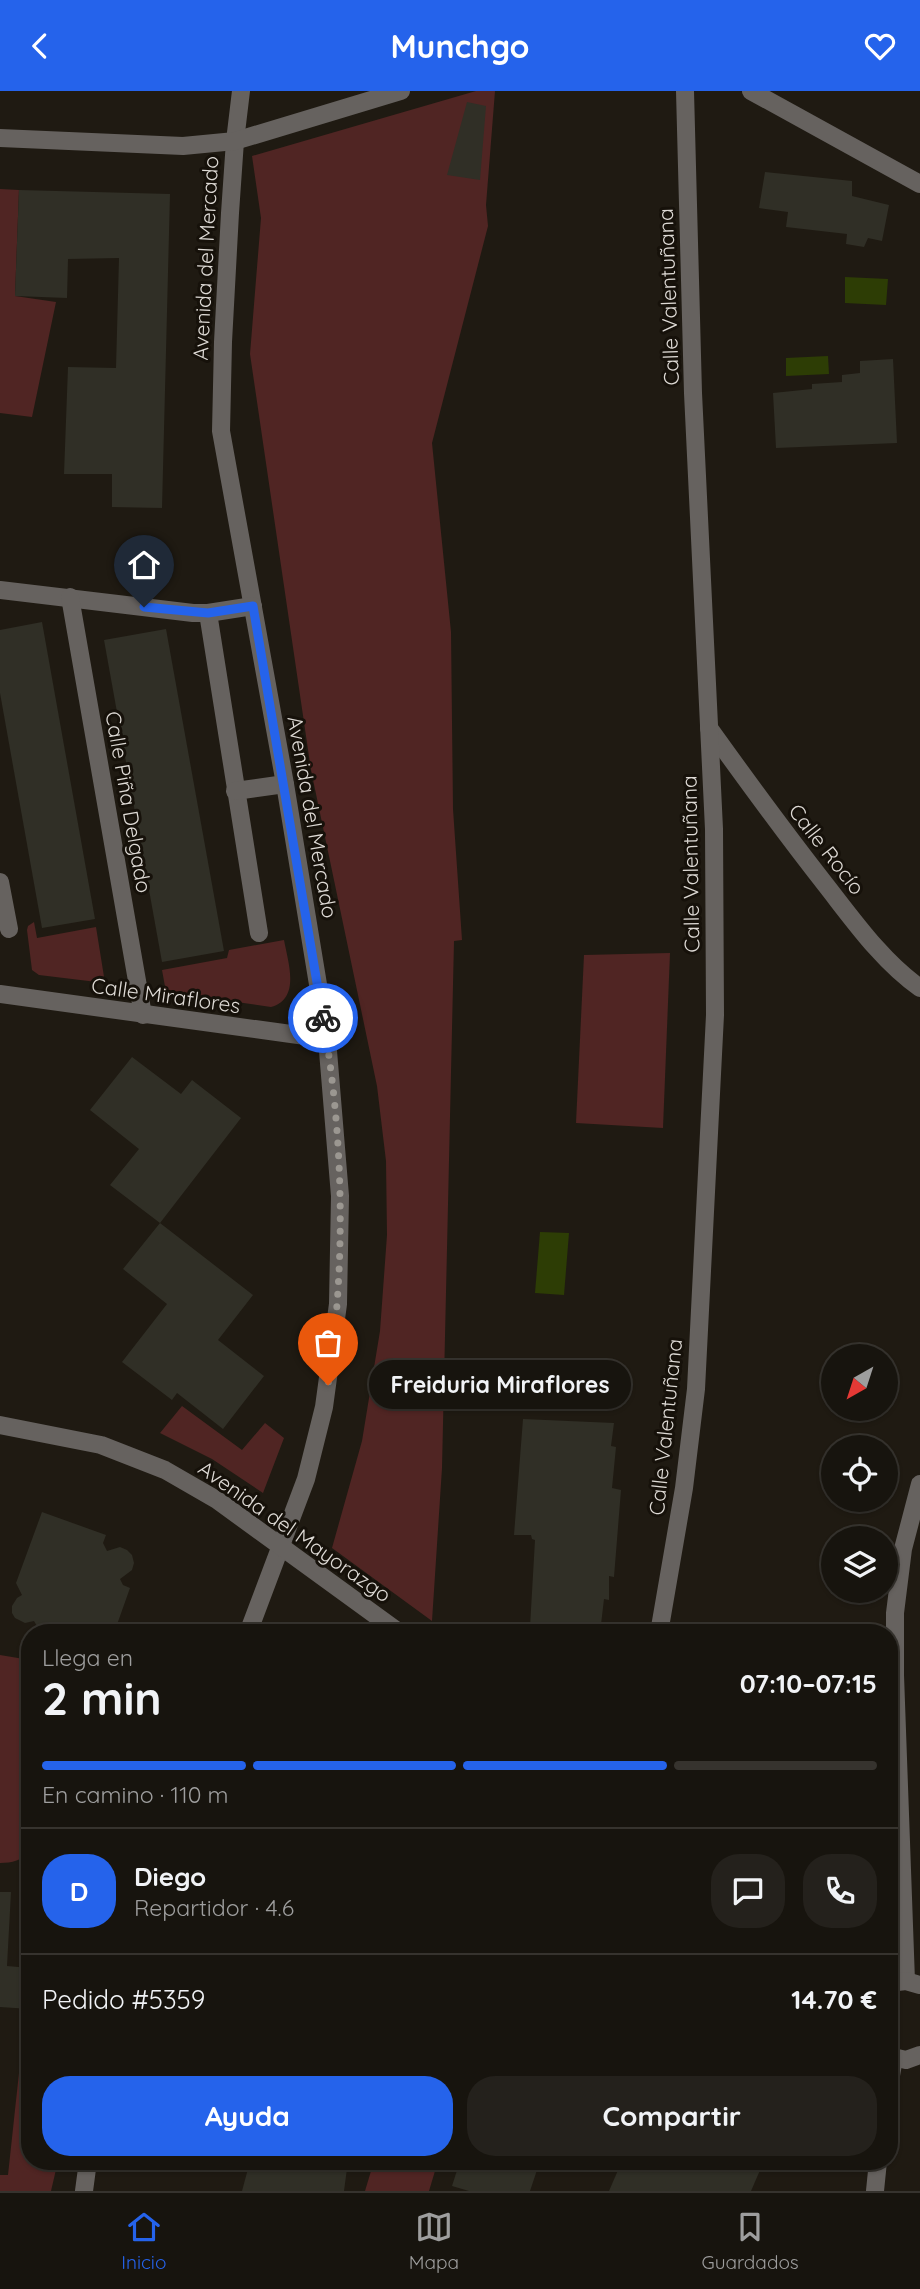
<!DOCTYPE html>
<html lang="es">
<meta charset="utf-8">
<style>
:root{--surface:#17140e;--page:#24211c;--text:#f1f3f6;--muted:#9e9e9e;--line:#36332e;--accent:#2563eb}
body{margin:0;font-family:Quicksand,sans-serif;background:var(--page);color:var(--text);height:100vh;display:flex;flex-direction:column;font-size:26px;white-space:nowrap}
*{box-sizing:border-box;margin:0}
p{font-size:23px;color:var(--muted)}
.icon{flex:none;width:38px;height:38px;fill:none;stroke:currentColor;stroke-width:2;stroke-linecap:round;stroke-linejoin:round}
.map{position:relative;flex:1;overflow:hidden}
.sheet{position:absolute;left:21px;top:1533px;width:877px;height:546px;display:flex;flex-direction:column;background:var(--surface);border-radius:28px;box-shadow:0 2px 5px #0004,0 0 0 2px var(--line)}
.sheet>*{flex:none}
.needle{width:46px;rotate:219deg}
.controls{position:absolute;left:821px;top:1253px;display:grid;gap:14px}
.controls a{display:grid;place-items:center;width:77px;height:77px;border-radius:50%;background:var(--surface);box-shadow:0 2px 5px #0004,0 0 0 2px var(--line);font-size:35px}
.pin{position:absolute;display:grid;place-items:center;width:60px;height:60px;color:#fff;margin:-72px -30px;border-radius:50% 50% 50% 0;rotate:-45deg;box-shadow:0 0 7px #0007}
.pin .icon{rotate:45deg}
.courier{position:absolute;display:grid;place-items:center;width:70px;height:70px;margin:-35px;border:5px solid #2563eb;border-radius:50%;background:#fff;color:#222;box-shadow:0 2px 9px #0007}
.bubble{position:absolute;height:49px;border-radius:24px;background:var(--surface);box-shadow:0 2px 5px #0004,0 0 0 2px var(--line);font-size:23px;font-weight:700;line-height:49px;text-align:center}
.head em{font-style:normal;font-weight:700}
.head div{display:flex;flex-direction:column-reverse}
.head{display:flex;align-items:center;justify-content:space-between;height:119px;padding:0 21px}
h1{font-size:46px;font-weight:700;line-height:52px}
.bar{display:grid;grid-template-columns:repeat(4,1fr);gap:10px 7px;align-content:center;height:84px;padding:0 21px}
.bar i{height:9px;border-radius:5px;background:var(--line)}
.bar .on{background:var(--accent)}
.bar p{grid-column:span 4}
.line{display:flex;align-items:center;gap:18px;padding:0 21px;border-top:2px solid var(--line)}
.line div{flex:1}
.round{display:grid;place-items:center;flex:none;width:74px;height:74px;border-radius:28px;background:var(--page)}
.action{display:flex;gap:14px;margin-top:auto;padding:14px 21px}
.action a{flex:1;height:80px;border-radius:28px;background:var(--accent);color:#fff;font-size:28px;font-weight:700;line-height:80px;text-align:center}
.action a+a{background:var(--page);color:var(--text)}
header{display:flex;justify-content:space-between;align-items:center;height:91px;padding:0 21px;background:var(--accent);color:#fff;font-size:32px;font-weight:700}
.tab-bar{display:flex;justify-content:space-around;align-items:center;height:98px;border-top:2px solid var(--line);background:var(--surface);font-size:19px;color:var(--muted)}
.tab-bar a{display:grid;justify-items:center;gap:4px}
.tab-bar .on{color:var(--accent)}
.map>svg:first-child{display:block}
.green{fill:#502523}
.water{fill:#2d3d05}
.building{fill:#302f26}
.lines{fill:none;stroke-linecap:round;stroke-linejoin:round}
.minor{stroke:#66625f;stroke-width:18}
.done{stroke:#9b9791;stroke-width:7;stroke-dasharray:0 12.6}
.route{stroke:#2563eb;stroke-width:9}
.labels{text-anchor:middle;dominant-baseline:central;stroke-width:6;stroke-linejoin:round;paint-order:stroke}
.street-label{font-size:21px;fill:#dedad5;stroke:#16110a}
</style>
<header><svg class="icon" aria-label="back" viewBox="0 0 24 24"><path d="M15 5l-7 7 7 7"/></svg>Munchgo<svg class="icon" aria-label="heart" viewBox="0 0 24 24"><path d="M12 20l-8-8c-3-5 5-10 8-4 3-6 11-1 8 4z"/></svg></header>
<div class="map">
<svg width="920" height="2100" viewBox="0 0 920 2100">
<rect width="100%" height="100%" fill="#1f1a12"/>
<g class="green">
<path d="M 476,0 L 495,0 L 486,114 L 488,135 L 432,352 L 451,541 L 453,718 L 462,849 L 454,850 L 442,1377 L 432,1530 L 332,1457 L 362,1350 L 380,1240 L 387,1144 L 386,1070 L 377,995 L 311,679 L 250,263 L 261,127 L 252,65 Z"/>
<path d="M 0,98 L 19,99 L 15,205 L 56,211 L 32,326 L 0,322 Z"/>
<path d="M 34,831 L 37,847 L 96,836 L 105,892 L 39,884 L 32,879 L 27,839 L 28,835 Z"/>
<path d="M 284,849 C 288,871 301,908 271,916 L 166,901 L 162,879 L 227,867 L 229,859 Z"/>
<path d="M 670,862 L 663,1037 L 576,1032 L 584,864 Z"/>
<path d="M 182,1315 L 242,1359 L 265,1332 L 284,1347 L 263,1402 L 212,1368 L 160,1342 Z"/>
<path d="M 0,1564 L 30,1569 L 30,1761 C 22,1769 12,1772 0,1772 Z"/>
<path d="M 26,1917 L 30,1918 L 30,2070 L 58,2070 L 51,2100 L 0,2100 L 0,2084 L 8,2084 Z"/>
<path d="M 374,2070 L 438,2070 L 429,2100 L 365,2100 Z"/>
</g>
<g class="water">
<path d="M 845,186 L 888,188 L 886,214 L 845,212 Z"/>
<path d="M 828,265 L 829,283 L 786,285 L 786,267 Z"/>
<path d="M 540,1141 L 569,1142 L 564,1204 L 535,1202 Z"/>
</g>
<g class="building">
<path d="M 467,11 L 486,15 L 480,89 L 447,84 Z"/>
<path d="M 765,81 L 852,90 L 852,105 L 889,114 L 882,150 L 868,147 L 864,156 L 846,153 L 847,143 L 786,136 L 788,121 L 759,117 Z"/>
<path d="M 19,99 L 170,103 L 162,417 L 112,416 L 112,383 L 64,383 L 68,276 L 116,277 L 119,167 L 68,168 L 67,207 L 15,205 Z"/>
<path d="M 893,268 L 897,352 L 776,357 L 773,302 L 812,298 L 812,293 L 842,291 L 842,284 L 860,282 L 860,270 Z"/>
<path d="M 42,531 L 95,828 L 42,837 L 0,602 L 0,539 Z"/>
<path d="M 166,538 L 224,860 L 162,871 L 104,549 Z"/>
<path d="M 132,966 L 181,1003 L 192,989 L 241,1027 L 160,1132 L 110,1094 L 139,1058 L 90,1019 Z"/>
<path d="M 160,1132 L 253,1204 L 218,1249 L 264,1285 L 223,1338 L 177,1302 L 172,1309 L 122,1271 L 167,1213 L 123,1178 Z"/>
<path d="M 523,1328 L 614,1332 L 611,1355 L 616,1356 L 612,1397 L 621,1399 L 614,1486 L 609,1485 L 609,1509 L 604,1508 L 600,1542 L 567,1542 L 530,1536 L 535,1449 L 532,1448 L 531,1444 L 514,1444 Z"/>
<path d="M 42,1421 L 106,1444 L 103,1452 L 107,1460 L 120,1456 L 127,1459 L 132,1464 L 134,1472 L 132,1479 L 120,1488 L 123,1494 L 130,1497 L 114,1542 L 41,1542 L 34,1530 L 25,1532 L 15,1527 L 12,1522 L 12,1515 L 17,1507 L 22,1504 L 16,1492 Z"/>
<path d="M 0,1801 L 11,1801 L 7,1875 L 30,1877 L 30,1918 L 0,1916 Z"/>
<path d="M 247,2070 L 348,2070 L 344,2100 L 242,2100 L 249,2074 Z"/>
<path d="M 460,2070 L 540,2070 L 530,2100 L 469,2100 L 452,2095 Z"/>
<path d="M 622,2070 L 764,2070 L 751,2100 L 609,2100 Z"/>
</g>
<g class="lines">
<g class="minor">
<path d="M 241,0 L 235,50 L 230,122 L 223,251 L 221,340 L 285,693 L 327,948 L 340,1105 L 338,1213 L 324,1316 L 306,1388 L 248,1542"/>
<path d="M 751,0 L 920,93"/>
<path d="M 0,47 L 183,55 L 235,50 L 401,0"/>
<path d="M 0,499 L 193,522 L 208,522 L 253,515"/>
<path d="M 70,506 L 143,924"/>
<path d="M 208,522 L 259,842"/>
<path d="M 709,637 C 747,690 785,742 825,793 C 854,830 882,870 920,897"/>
<path d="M 235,700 L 285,693"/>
<path d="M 0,791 L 9,838"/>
<path d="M 0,903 L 327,948"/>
<path d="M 0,1334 L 101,1354 L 165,1379 L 217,1409 L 400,1542"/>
<path d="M 659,1542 L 684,1397 L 696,1298 L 715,924 L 714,738 L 693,302 L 685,0"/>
<path d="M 906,1890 L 895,1584 L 895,1522 L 903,1458 L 920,1393"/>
<path d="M 889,1892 L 906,1890 L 920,1894"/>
<path d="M 889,1965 L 906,1969 L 920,1964"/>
<path d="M 889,1996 L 894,1967"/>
<path d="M 84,2100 L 88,2070"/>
<path d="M 875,2100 L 878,2070"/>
</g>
</g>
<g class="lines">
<path class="done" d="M 323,927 C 344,1048 346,1173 328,1294"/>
<path class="route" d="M 144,516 L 208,522 L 253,515 L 323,927"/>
</g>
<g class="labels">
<g class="street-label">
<text transform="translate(205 167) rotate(-87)">Avenida del Mercado</text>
<text transform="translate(668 206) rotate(-92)">Calle Valentuñana</text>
<text transform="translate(129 711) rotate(80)">Calle Piña Delgado</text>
<text transform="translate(313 726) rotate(80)">Avenida del Mercado</text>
<text transform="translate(827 758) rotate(52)">Calle Rocío</text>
<text transform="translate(690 773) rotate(-91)">Calle Valentuñana</text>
<text transform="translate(166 904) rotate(8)">Calle Miraflores</text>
<text transform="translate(665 1336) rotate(-84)">Calle Valentuñana</text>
<text transform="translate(295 1440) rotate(35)">Avenida del Mayorazgo</text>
</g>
</g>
</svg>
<div class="controls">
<a><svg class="needle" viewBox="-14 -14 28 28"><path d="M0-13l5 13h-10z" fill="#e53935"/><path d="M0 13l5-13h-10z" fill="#9e9e9e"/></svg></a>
<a><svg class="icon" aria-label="locate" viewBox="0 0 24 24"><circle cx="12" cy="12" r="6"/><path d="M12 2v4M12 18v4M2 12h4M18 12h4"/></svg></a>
<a><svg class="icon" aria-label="layers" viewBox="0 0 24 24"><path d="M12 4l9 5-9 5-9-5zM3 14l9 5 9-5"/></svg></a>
</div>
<div class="pin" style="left:328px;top:1294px;background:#ea580c"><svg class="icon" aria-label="bag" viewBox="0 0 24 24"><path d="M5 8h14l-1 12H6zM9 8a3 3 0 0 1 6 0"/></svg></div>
<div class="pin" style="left:144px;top:516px;background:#1f2937"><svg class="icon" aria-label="home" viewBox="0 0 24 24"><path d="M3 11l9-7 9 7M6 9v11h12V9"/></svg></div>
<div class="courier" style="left:323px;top:927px"><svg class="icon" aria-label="bike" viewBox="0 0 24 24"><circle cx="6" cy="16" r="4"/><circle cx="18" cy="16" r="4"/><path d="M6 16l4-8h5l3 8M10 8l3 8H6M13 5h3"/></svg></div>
<div class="bubble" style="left:369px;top:1269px;width:262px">Freiduria Miraflores</div>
<section class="sheet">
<div class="head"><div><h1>2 min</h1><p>Llega en</p></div><em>07:10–07:15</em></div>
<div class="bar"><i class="on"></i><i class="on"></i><i class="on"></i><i></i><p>En camino · 110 m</p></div>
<div class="line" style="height:126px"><b class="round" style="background:var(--accent);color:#fff">D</b><div><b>Diego</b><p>Repartidor · 4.6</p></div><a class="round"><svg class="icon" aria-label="chat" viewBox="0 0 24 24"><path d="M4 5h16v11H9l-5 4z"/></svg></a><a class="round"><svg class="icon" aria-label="phone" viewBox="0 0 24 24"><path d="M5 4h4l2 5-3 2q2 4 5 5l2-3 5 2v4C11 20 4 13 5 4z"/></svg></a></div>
<div class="line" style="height:91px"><div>Pedido #5359</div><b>14.70 €</b></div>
<div class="action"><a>Ayuda</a><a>Compartir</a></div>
</section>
</div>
<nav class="tab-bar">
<a class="on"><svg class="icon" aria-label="home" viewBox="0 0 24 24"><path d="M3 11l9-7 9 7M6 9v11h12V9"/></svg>Inicio</a>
<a><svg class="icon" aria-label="map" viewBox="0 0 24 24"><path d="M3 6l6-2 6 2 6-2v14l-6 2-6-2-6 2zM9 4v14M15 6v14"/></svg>Mapa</a>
<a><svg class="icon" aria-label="saved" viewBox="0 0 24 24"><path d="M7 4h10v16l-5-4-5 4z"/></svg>Guardados</a>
</nav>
